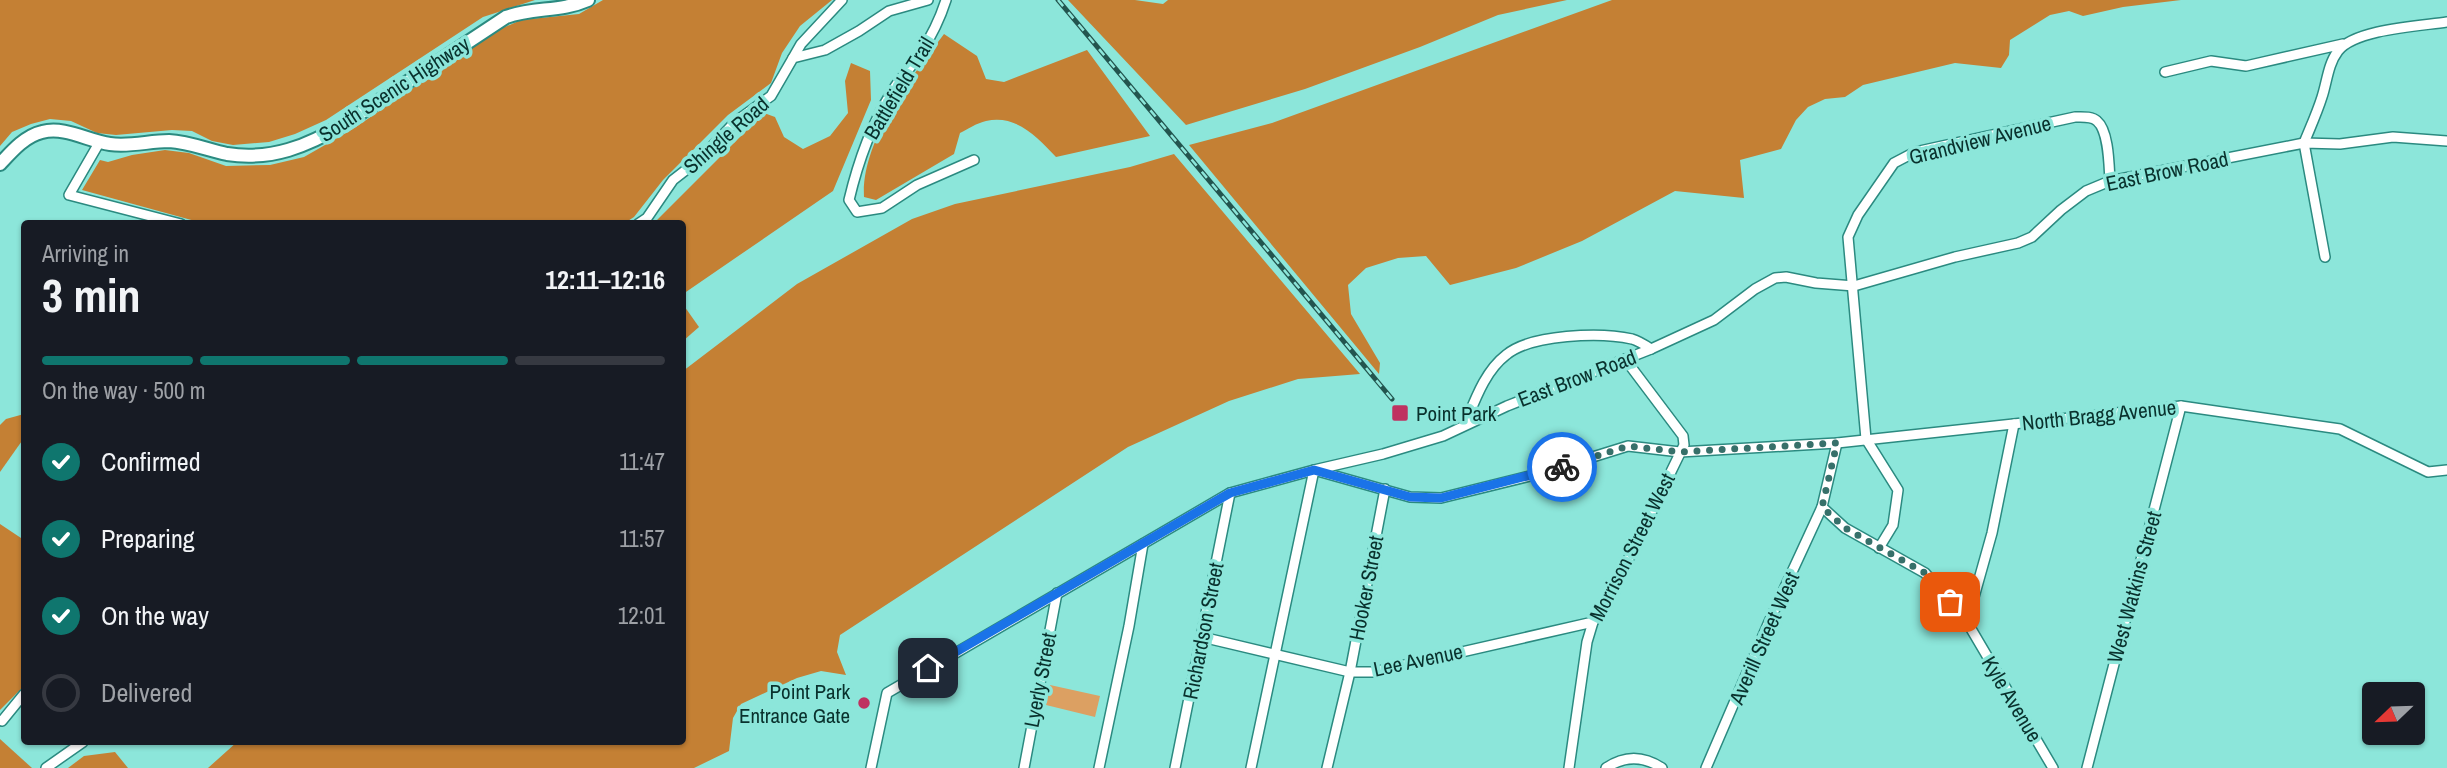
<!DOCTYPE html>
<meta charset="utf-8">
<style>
:root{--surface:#171b24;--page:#242831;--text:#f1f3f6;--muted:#9ea1a6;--line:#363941;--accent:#0f766e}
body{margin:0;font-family:"Archivo Narrow",sans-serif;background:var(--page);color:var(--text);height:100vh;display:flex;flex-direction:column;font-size:26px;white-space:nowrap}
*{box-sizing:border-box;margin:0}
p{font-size:23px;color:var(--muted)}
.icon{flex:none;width:38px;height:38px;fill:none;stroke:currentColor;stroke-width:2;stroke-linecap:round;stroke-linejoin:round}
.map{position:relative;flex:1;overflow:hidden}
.details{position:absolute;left:21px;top:220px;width:665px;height:525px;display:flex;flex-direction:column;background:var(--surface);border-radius:7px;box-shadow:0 2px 5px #0004}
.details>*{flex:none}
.needle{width:46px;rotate:247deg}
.fabs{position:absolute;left:2362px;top:682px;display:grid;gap:14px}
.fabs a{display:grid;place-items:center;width:63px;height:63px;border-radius:7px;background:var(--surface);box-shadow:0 2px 5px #0004;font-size:35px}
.pin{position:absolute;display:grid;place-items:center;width:60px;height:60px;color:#fff;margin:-30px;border-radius:14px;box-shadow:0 4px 10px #0006}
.courier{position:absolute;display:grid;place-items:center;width:70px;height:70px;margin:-35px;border:5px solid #1a73e8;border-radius:50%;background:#fff;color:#222;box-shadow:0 2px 9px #0007}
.headline em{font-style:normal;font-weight:700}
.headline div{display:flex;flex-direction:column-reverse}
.headline{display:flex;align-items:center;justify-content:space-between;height:119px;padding:0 21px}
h1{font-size:46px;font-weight:700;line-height:52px}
.bar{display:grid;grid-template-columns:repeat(4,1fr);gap:10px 7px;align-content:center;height:84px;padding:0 21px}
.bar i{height:9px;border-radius:5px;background:var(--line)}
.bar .selected{background:var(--accent)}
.bar p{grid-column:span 4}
ol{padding:0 21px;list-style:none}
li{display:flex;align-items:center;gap:21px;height:77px}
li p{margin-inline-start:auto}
li .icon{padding:7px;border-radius:50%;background:var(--accent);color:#fff;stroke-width:4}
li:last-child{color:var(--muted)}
li i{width:38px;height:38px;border:4px solid var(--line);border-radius:50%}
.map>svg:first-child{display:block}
.green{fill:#dca062}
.forest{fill:#c48034}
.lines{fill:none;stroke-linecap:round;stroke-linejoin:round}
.minor-casing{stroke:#2b8a80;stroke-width:12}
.secondary-casing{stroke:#2b8a80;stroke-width:16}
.minor{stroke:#fff;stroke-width:9}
.secondary{stroke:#fff;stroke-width:12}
.rail-casing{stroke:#23554f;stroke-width:5}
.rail{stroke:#8ce6da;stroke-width:2.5;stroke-dasharray:8;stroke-linecap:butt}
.done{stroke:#37706a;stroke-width:7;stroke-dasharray:0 12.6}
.route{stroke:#1a73e8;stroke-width:9}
.poi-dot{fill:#bf3160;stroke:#8ce6da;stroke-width:2.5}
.labels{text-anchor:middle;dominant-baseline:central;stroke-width:7;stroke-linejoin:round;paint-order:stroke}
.street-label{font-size:21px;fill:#09312d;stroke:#8ce6da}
.poi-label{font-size:21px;fill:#09312d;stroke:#8ce6da;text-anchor:start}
</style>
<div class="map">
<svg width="2447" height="768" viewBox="0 0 2447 768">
<rect width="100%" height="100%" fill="#8ce6da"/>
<path class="green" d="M 1050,685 L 1100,696 L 1095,717 L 1046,705 Z"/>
<g class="forest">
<path d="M 0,0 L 535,0 L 483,17 L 326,120 L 295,134 L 269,142 L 233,145 L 212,141 L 192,131 L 172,130 L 116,135 L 97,133 L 71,121 L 50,119 L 31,124 L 12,132 L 0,146 Z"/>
<path d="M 603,0 L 832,0 L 800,26 L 782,53 L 771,83 L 728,115 L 663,180 L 634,217 L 623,224 L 206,224 L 82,190 L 100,160 L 108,162 L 132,155 L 165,150 L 189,153 L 226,166 L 270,165 L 304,157 L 353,129 L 498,30 L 521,20 L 579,14 Z"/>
<path d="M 1068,0 L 1135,0 L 1163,4 L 1168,0 L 1567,0 L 1498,15 L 1420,47 L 1305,89 L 1186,125 Z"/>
<path d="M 1612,0 L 2181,0 L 2123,7 L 2083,16 L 2069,11 L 2050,15 L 2010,40 L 2009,55 L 2001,68 L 1955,63 L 1863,85 L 1845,97 L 1825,99 L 1808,107 L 1796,120 L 1781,149 L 1740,160 L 1744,198 L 1675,191 L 1582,241 L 1516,268 L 1450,285 L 1426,256 L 1398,258 L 1366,268 L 1348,285 L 1351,314 L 1380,363 L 1379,374 L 1189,145 L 1272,123 Z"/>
<path d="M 944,34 L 977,56 L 986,79 L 1004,82 L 1087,50 L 1150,136 L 1056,157 C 1037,137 1016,114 986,121 C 977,123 968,129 960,133 L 954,154 L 876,200 L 864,197 C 861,141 912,76 944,34 Z"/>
<path d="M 851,63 L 870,71 L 871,100 L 833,191 L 683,294 L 682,224 L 653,224 L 764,113 L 775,117 L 784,137 L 803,149 L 830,136 L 848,113 L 845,81 Z"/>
<path d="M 1174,154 L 1360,374 L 1298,379 L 1229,401 L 1128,447 L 840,635 L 837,652 L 846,675 L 821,671 L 797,678 L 741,704 L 733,718 L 729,751 L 694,768 L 208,768 L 237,742 L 682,742 L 683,371 L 797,284 L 912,219 L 955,204 L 1130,167 Z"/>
<path d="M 682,303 L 699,327 L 683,341 L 682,341 Z"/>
<path d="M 24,414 L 24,438 L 0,472 L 0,425 L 6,419 Z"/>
<path d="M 0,524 L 24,540 L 24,686 L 0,710 Z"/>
<path d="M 0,739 L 32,768 L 0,768 Z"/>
<path d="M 115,752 L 128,768 L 68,768 L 84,756 Z"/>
</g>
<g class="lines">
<defs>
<g id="minor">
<path d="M 946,0 C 940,19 931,37 920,54 C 911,68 899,79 891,93 C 870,127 858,162 849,200 L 857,212 L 882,208 L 917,185 L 974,160"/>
<path d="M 793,58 L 801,44 L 842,0"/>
<path d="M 2165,72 L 2211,61 L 2246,66 L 2343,44"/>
<path d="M 99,143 L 69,195 L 181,224"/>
<path d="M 2304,143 C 2310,128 2317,113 2322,97 C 2327,82 2328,64 2338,51 C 2355,29 2420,26 2447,22"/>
<path d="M 2304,143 L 2325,257"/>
<path d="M 638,224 L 647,218 L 673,180 L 700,159 L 735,122 L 771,96 L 793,58 L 825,50 L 859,31 L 889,11 L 928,0"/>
<path d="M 1465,424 C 1475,400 1485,371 1506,355 C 1531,334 1601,332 1632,339 C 1639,341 1645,345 1651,349"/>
<path d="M 1837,443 L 1822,507 L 1845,528 L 1925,573 L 1967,622 L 2053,768"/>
<path d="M 1879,548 L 1893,525 L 1898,490 L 1866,439 L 1848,237 L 1858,215 L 1894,163 L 1915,152 L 2075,117 C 2082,117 2092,116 2097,121 C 2109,131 2109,166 2110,181"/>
<path d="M 1967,622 L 1992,533 L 2014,424"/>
<path d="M 1202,637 L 1350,672 L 1374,672 L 1593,622"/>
<path d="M 2,721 L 24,694"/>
<path d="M 46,768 L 83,742"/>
<path d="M 871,768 L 887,693 L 1230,493 L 1314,470 L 1383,454 L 1443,436 L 1507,406 L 1651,349 L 1714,320 L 1755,289 L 1775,278 L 1786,277 L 1816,283 L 1854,286 L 1955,257 L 2018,243 L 2032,237 L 2061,210 L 2086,191 L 2110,181 L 2304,143 L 2340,144 L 2393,137 L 2447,141"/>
<path d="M 1024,768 L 1057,593"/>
<path d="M 1099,768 L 1129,626 L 1143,544"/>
<path d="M 1175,768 L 1230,493"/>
<path d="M 1251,768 L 1314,470 L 1410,497 L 1441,498 L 1538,474 L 1628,446 L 1680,452 L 1837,443 L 2181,406 L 2340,429 L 2428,472 L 2447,470"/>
<path d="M 1327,768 L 1350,672 L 1385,489"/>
<path d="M 1569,768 L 1587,642 L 1593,622 L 1630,556 L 1684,445 L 1683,436 L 1625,359"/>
<path d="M 1606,768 C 1625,755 1644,756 1662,768"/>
<path d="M 1706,768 L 1768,624 L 1822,507"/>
<path d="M 2087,768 L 2181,406"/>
</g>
<path id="secondary" d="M 0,164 C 12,151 25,136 42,132 C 65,126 88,141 110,144 C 130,147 149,141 169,141 C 189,142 208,150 227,154 C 271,161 308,146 344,124 L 506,17 C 533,7 561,12 588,0"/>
</defs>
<use href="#minor" class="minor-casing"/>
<use href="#secondary" class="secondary-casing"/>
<use href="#minor" class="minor"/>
<use href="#secondary" class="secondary"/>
<defs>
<path id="rail" d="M 1058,0 L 1392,399"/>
</defs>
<use href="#rail" class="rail-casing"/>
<use href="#rail" class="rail"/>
</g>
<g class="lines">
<path class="done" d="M 1562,467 L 1628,446 L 1680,452 L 1837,443 L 1822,507 L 1845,528 L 1925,573 L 1950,602"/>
<path class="route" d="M 928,668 L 1230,493 L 1314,470 L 1410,497 L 1441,498 L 1562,467"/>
</g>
<g class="poi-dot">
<rect x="1391" y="404" width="18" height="18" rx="3.5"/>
<circle cx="864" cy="703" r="7"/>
</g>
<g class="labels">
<g class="street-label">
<text transform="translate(899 88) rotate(-59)">Battlefield Trail</text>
<text transform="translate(394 89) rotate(-33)">South Scenic Highway</text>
<text transform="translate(726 135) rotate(-41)">Shingle Road</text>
<text transform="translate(1980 140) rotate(-14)">Grandview Avenue</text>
<text transform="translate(2167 171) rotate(-12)">East Brow Road</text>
<text transform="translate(1577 378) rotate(-21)">East Brow Road</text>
<text transform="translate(2099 415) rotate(-6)">North Bragg Avenue</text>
<text transform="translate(1632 547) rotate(-63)">Morrison Street West</text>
<text transform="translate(2134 587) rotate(-75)">West Watkins Street</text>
<text transform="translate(1366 588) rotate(-79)">Hooker Street</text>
<text transform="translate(1203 631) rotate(-79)">Richardson Street</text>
<text transform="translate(1764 638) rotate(-66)">Averill Street West</text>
<text transform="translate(1418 660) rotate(-12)">Lee Avenue</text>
<text transform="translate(1040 680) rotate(-79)">Lyerly Street</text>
<text transform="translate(2012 699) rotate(59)">Kyle Avenue</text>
</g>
<g class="poi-label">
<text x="1416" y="413">Point Park</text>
<text x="850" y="691" text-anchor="end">Point Park<tspan x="850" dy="24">Entrance Gate</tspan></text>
</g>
</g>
</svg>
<div class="fabs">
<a><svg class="needle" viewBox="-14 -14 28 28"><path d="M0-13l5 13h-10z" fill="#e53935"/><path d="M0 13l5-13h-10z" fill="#9ea1a6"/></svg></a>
</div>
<div class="pin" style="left:1950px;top:602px;background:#ea580c"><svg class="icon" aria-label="bag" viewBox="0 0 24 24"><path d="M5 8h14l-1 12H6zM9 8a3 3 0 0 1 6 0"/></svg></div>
<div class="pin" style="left:928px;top:668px;background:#1f2937"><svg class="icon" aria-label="home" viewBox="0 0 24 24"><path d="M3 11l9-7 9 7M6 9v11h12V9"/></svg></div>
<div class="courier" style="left:1562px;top:467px"><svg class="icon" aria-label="bike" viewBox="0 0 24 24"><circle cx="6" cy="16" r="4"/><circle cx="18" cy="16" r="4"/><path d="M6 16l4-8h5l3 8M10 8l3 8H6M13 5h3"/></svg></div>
<section class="details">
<div class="headline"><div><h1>3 min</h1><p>Arriving in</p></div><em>12:11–12:16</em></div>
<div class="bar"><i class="selected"></i><i class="selected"></i><i class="selected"></i><i></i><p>On the way · 500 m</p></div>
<ol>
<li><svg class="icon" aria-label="check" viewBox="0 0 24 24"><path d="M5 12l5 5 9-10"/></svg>Confirmed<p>11:47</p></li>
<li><svg class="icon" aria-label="check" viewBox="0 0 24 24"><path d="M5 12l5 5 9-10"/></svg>Preparing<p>11:57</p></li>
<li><svg class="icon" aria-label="check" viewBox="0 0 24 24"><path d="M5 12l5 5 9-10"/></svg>On the way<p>12:01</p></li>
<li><i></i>Delivered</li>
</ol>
</section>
</div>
